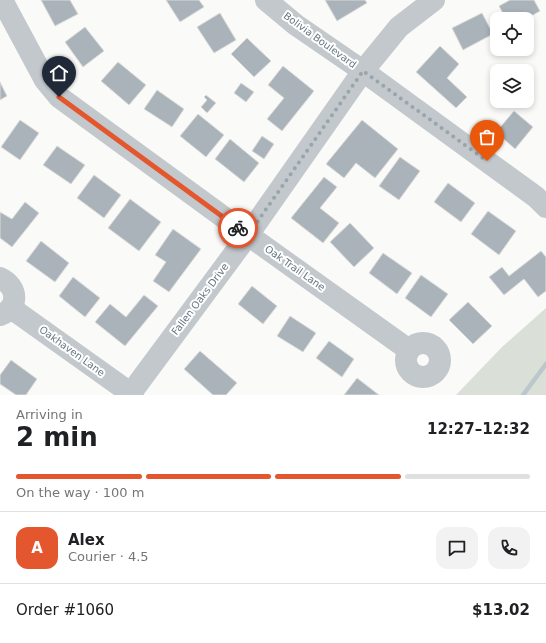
<!DOCTYPE html>
<meta charset="utf-8">
<style>
:root{--surface:#fff;--page:#f2f2f2;--text:#202124;--muted:#757577;--line:#e0e0e0;--accent:#e4572e}
body{margin:0;font-family:"DejaVu Sans",sans-serif;background:var(--page);color:var(--text);height:100vh;display:flex;flex-direction:column;font-size:15px;white-space:nowrap}
*{box-sizing:border-box;margin:0}
p{font-size:13px;color:var(--muted)}
.icon{flex:none;width:22px;height:22px;fill:none;stroke:currentColor;stroke-width:2;stroke-linecap:round;stroke-linejoin:round}
.map{position:relative;height:395px;overflow:hidden}
.side{display:flex;flex-direction:column;background:var(--surface);flex:1}
.side>*{flex:none}
.fabs{position:absolute;left:490px;top:12px;display:grid;gap:8px}
.fabs a{display:grid;place-items:center;width:44px;height:44px;border-radius:8px;background:var(--surface);box-shadow:0 2px 6px #0003;font-size:20px}
.pin{position:absolute;display:grid;place-items:center;width:34px;height:34px;color:#fff;margin:-41px -17px;border-radius:50% 50% 50% 0;rotate:-45deg;box-shadow:0 0 4px #0007}
.pin .icon{rotate:45deg}
.courier{position:absolute;display:grid;place-items:center;width:40px;height:40px;margin:-20px;border:3px solid #e4572e;border-radius:50%;background:#fff;color:#222;box-shadow:0 1px 5px #0007}
.headline em{font-style:normal;font-weight:800}
.headline div{display:flex;flex-direction:column-reverse}
.headline{display:flex;align-items:center;justify-content:space-between;height:68px;padding:0 16px}
h1{font-size:26px;font-weight:800;line-height:30px}
.bar{display:grid;grid-template-columns:repeat(4,1fr);gap:6px 4px;align-content:center;height:48px;padding:0 16px}
.bar i{height:5px;border-radius:3px;background:var(--line)}
.bar .current{background:var(--accent)}
.bar p{grid-column:span 4}
.line{display:flex;align-items:center;gap:10px;padding:0 16px;border-top:1px solid var(--line)}
.line div{flex:1}
.round{display:grid;place-items:center;flex:none;width:42px;height:42px;border-radius:12px;background:var(--page)}
.map>svg:first-child{display:block}
.green{fill:#dadfd7}
.lines{fill:none;stroke-linecap:round;stroke-linejoin:round}
.stream{stroke:#bbc7cb;stroke-width:4.5}
.building{fill:#aab3b9;stroke:#dcdcda}
.minor{stroke:#c3c8cc;stroke-width:22}
.done{stroke:#99a4ac;stroke-width:4;stroke-dasharray:0 7.2}
.route{stroke:#e4572e;stroke-width:5}
.labels{text-anchor:middle;dominant-baseline:central;stroke-width:4;stroke-linejoin:round;paint-order:stroke}
.street-label{font-size:10px;fill:#657683;stroke:#fff}
</style>
<div class="map">
<svg width="546" height="395" viewBox="0 0 546 395">
<rect width="100%" height="100%" fill="#fafaf8"/>
<path class="green" d="M 546,308 L 546,395 L 456,395 L 502,347 Z"/>
<g class="lines">
<path class="stream" d="M 523,395 L 546,364"/>
</g>
<g class="building">
<path d="M 41,0 L 70,0 L 78,14 L 55,26 Z"/>
<path d="M 166,0 L 199,0 L 204,7 L 180,22 Z"/>
<path d="M 325,0 L 365,0 L 367,3 L 337,21 Z"/>
<path d="M 510,0 L 534,0 L 540,11 L 526,19 L 506,19 L 499,6 Z"/>
<path d="M 220,13 L 236,40 L 214,53 L 197,27 Z"/>
<path d="M 482,13 L 493,34 L 463,50 L 452,28 Z"/>
<path d="M 85,27 L 104,51 L 83,67 L 65,42 Z"/>
<path d="M 247,38 L 271,61 L 254,77 L 231,54 Z"/>
<path d="M 440,46 L 459,64 L 447,78 L 467,97 L 456,108 L 416,72 Z"/>
<path d="M 118,62 L 146,85 L 129,105 L 101,81 Z"/>
<path d="M 283,66 L 314,91 L 282,131 L 267,119 L 284,98 L 268,85 Z"/>
<path d="M 0,82 L 7,96 L 0,100 Z"/>
<path d="M 241,83 L 254,92 L 246,102 L 234,93 Z"/>
<path d="M 157,90 L 184,109 L 172,127 L 144,109 Z"/>
<path d="M 206,95 L 216,103 L 207,113 L 201,107 L 207,100 L 204,97 Z"/>
<path d="M 514,111 L 533,127 L 515,149 L 496,132 Z"/>
<path d="M 198,114 L 224,135 L 206,157 L 180,136 Z"/>
<path d="M 20,120 L 39,133 L 20,160 L 1,147 Z"/>
<path d="M 362,120 L 398,149 L 375,178 L 356,163 L 344,178 L 326,164 Z"/>
<path d="M 262,136 L 274,144 L 264,159 L 252,151 Z"/>
<path d="M 230,139 L 259,163 L 244,182 L 215,159 Z"/>
<path d="M 57,146 L 85,165 L 71,184 L 43,165 Z"/>
<path d="M 400,157 L 420,171 L 399,200 L 379,186 Z"/>
<path d="M 94,175 L 121,195 L 104,218 L 77,198 Z"/>
<path d="M 324,177 L 337,187 L 320,208 L 339,223 L 323,243 L 291,218 Z"/>
<path d="M 448,183 L 475,203 L 461,222 L 434,202 Z"/>
<path d="M 130,199 L 161,222 L 139,251 L 108,228 Z"/>
<path d="M 25,202 L 39,213 L 12,247 L 0,238 L 0,212 L 12,219 Z"/>
<path d="M 488,211 L 516,231 L 499,255 L 471,234 Z"/>
<path d="M 350,223 L 374,248 L 354,267 L 330,242 Z"/>
<path d="M 173,229 L 201,249 L 169,292 L 153,281 L 166,262 L 155,255 Z"/>
<path d="M 41,241 L 69,263 L 55,282 L 26,261 Z"/>
<path d="M 541,251 L 546,257 L 546,291 L 538,297 L 524,279 L 504,295 L 489,277 L 502,267 L 509,276 Z"/>
<path d="M 383,253 L 412,273 L 397,294 L 369,273 Z"/>
<path d="M 421,275 L 448,294 L 431,317 L 405,298 Z"/>
<path d="M 73,277 L 100,298 L 85,317 L 59,296 Z"/>
<path d="M 252,286 L 277,306 L 263,324 L 238,304 Z"/>
<path d="M 144,295 L 158,306 L 125,346 L 95,322 L 110,304 L 126,317 Z"/>
<path d="M 468,302 L 492,326 L 473,344 L 449,320 Z"/>
<path d="M 290,316 L 316,333 L 303,352 L 277,336 Z"/>
<path d="M 329,341 L 354,359 L 342,377 L 316,358 Z"/>
<path d="M 200,351 L 237,383 L 226,395 L 213,395 L 184,369 Z"/>
<path d="M 11,360 L 37,379 L 26,395 L 16,395 L 0,384 L 0,375 Z"/>
<path d="M 357,378 L 379,395 L 344,395 Z"/>
</g>
<g class="lines">
<g class="minor">
<path d="M 2,0 L 45,80 L 59,97 L 248,235 L 409,350"/>
<path d="M 266,0 L 296,25 L 363,71 L 536,197 L 546,207"/>
<path d="M 0,278 C 18,286 20,308 0,315"/>
<path d="M 11,308 L 133,395"/>
<circle cx="423" cy="360" r="17"/>
<path d="M 131,393 L 248,235 L 363,71 L 399,27 L 434,0"/>
</g>
</g>
<g class="lines">
<path class="done" d="M 238,228 L 248,235 L 363,71 L 487,161"/>
<path class="route" d="M 59,97 L 238,228"/>
</g>
<g class="labels">
<g class="street-label">
<text transform="translate(320 40) rotate(36)">Bolivia Boulevard</text>
<text transform="translate(295 268) rotate(35)">Oak Trail Lane</text>
<text transform="translate(200 299) rotate(-53)">Fallen Oaks Drive</text>
<text transform="translate(72 351) rotate(36)">Oakhaven Lane</text>
</g>
</g>
</svg>
<div class="fabs">
<a><svg class="icon" aria-label="locate" viewBox="0 0 24 24"><circle cx="12" cy="12" r="6"/><path d="M12 2v4M12 18v4M2 12h4M18 12h4"/></svg></a>
<a><svg class="icon" aria-label="layers" viewBox="0 0 24 24"><path d="M12 4l9 5-9 5-9-5zM3 14l9 5 9-5"/></svg></a>
</div>
<div class="pin" style="left:487px;top:161px;background:#ea580c"><svg class="icon" aria-label="bag" viewBox="0 0 24 24"><path d="M5 8h14l-1 12H6zM9 8a3 3 0 0 1 6 0"/></svg></div>
<div class="pin" style="left:59px;top:97px;background:#1f2937"><svg class="icon" aria-label="home" viewBox="0 0 24 24"><path d="M3 11l9-7 9 7M6 9v11h12V9"/></svg></div>
<div class="courier" style="left:238px;top:228px"><svg class="icon" aria-label="bike" viewBox="0 0 24 24"><circle cx="6" cy="16" r="4"/><circle cx="18" cy="16" r="4"/><path d="M6 16l4-8h5l3 8M10 8l3 8H6M13 5h3"/></svg></div>
</div>
<section class="side">
<div class="headline"><div><h1>2 min</h1><p>Arriving in</p></div><em>12:27–12:32</em></div>
<div class="bar"><i class="current"></i><i class="current"></i><i class="current"></i><i></i><p>On the way · 100 m</p></div>
<div class="line" style="height:72px"><b class="round" style="background:var(--accent);color:#fff">A</b><div><b>Alex</b><p>Courier · 4.5</p></div><a class="round"><svg class="icon" aria-label="chat" viewBox="0 0 24 24"><path d="M4 5h16v11H9l-5 4z"/></svg></a><a class="round"><svg class="icon" aria-label="phone" viewBox="0 0 24 24"><path d="M5 4h4l2 5-3 2q2 4 5 5l2-3 5 2v4C11 20 4 13 5 4z"/></svg></a></div>
<div class="line" style="height:52px"><div>Order #1060</div><b>$13.02</b></div>
</section>
